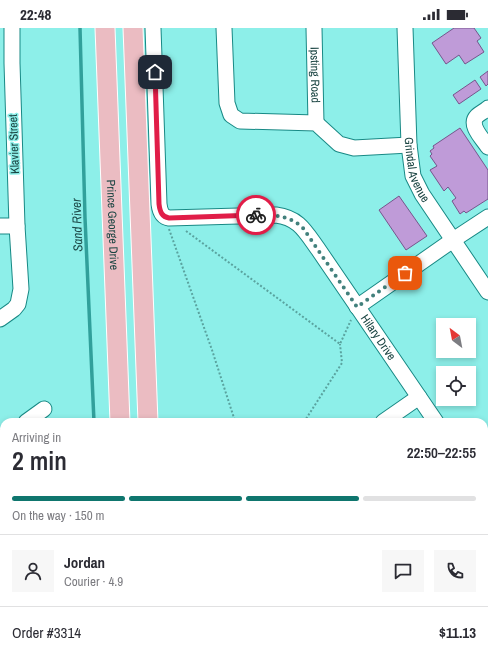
<!DOCTYPE html>
<meta charset="utf-8">
<style>
:root{--surface:#fff;--page:#f7f7f7;--text:#2b2b33;--muted:#7c7c81;--line:#e1e1e2;--accent:#0f766e}
body{margin:0;font-family:"Archivo Narrow",sans-serif;background:var(--page);color:var(--text);height:100vh;display:flex;flex-direction:column;font-size:15px;white-space:nowrap}
*{box-sizing:border-box;margin:0}
p{font-size:13px;color:var(--muted)}
.icon{flex:none;width:22px;height:22px;fill:none;stroke:currentColor;stroke-width:2;stroke-linecap:round;stroke-linejoin:round}
.map{position:relative;flex:1;overflow:hidden}
.drawer{position:absolute;left:0px;top:390px;width:488px;height:248px;display:flex;flex-direction:column;background:var(--surface);border-radius:12px 12px 0 0;box-shadow:0 2px 6px #0003}
.drawer>*{flex:none}
.needle{width:26px;rotate:328deg}
.fabs{position:absolute;left:436px;top:290px;display:grid;gap:8px}
.fabs a{display:grid;place-items:center;width:40px;height:40px;border-radius:0px;background:var(--surface);box-shadow:0 2px 6px #0003;font-size:20px}
.pin{position:absolute;display:grid;place-items:center;width:34px;height:34px;color:#fff;margin:-17px;border-radius:8px;box-shadow:0 2px 6px #0006}
.courier{position:absolute;display:grid;place-items:center;width:40px;height:40px;margin:-20px;border:3px solid #e11d48;border-radius:50%;background:#fff;color:#222;box-shadow:0 1px 5px #0007}
.headline em{font-style:normal;font-weight:600}
.headline div{display:flex;flex-direction:column-reverse}
.headline{display:flex;align-items:center;justify-content:space-between;height:68px;padding:0 12px}
h1{font-size:26px;font-weight:600;line-height:30px}
.bar{display:grid;grid-template-columns:repeat(4,1fr);gap:6px 4px;align-content:center;height:48px;padding:0 12px}
.bar i{height:5px;border-radius:3px;background:var(--line)}
.bar .selected{background:var(--accent)}
.bar p{grid-column:span 4}
.line{display:flex;align-items:center;gap:10px;padding:0 12px;border-top:1px solid var(--line)}
.line div{flex:1}
.round{display:grid;place-items:center;flex:none;width:42px;height:42px;border-radius:0px;background:var(--page)}
.status{display:flex;justify-content:space-between;align-items:center;height:28px;padding:0 20px;background:var(--surface);direction:ltr}
.status svg{height:11px;fill:currentColor}
.map>svg:first-child{display:block}
.lines{fill:none;stroke-linecap:round;stroke-linejoin:round}
.stream{stroke:#31a09b;stroke-width:3.5}
.building{fill:#bf9bd8;stroke:#76558c}
.minor-casing{stroke:#188985;stroke-width:17}
.major-casing{stroke:#fff;stroke-width:21}
.path{stroke:#5aa39f;stroke-width:2;stroke-dasharray:2 2;stroke-linecap:butt}
.minor{stroke:#fff;stroke-width:15}
.major{stroke:#ebbcc2;stroke-width:19}
.done{stroke:#42807c;stroke-width:4;stroke-dasharray:0 7.2}
.route{stroke:#e11d48;stroke-width:5}
.labels{text-anchor:middle;dominant-baseline:central;stroke-width:3;stroke-linejoin:round;paint-order:stroke}
.street-label{font-size:12px;fill:#1a4442;stroke:#8defe9}
.water-label{font-size:13px;font-style:italic;fill:#1e4c4a;stroke:#8defe9}
</style>
<div class="status"><b>22:48</b><svg viewBox="0 0 49 12"><path d="M0 12V9h3v3zM5 12V6h3v6zM10 12V3h3v9zM15 12V0h3v12zM26 1h20v11H26zM47 4h2v5h-2z"/></svg></div>
<div class="map">
<svg width="488" height="638" viewBox="0 0 488 638">
<rect width="100%" height="100%" fill="#8defe9"/>
<g class="lines">
<g class="stream">
<path d="M 80,0 L 85,190 L 94,394"/>
<path d="M 101,634 L 102,638"/>
</g>
</g>
<g class="building">
<path d="M 454,0 L 474,0 L 481,10 L 477,13 L 484,24 L 465,36 L 459,27 L 446,36 L 432,15 Z"/>
<path d="M 488,43 L 488,56 L 486,58 L 480,49 Z"/>
<path d="M 475,52 L 481,61 L 459,76 L 453,67 Z"/>
<path d="M 460,100 L 488,142 L 488,171 L 466,185 L 464,183 L 460,186 L 452,173 L 456,170 L 448,159 L 444,163 L 430,142 L 437,138 L 430,128 L 432,126 L 430,123 L 434,120 L 433,118 Z"/>
<path d="M 399,168 L 427,208 L 406,222 L 379,182 Z"/>
</g>
<g class="lines">
<defs>
<g id="minor">
<path id="s1" d="M 153,0 L 159,176 C 160,184 162,189 169,190 L 276,187 C 299,190 305,203 318,221 L 436,394"/>
<path d="M 224,0 L 227,75 L 231,87 L 240,93 L 316,95 L 339,116 L 354,120 L 409,117"/>
<path id="s2" d="M 314,0 L 316,95"/>
<path id="s3" d="M 405,0 L 409,117 L 413,148 L 422,166 L 488,264"/>
<path d="M 488,80 C 485,83 480,85 477,88 C 468,97 483,111 488,119"/>
<path d="M 0,198 L 17,198"/>
<path d="M 357,279 L 453,212 L 488,189"/>
<path d="M 0,291 L 14,281 L 18,276 L 21,261 L 17,198 L 12,35 L 12,0"/>
<path d="M 26,394 L 44,381"/>
<path d="M 383,394 L 419,369"/>
<path d="M 0,411 L 4,409"/>
<path d="M 0,448 L 4,453"/>
<path d="M 484,464 L 488,470"/>
<path d="M 0,597 L 4,597"/>
<path d="M 33,634 L 33,638"/>
<path d="M 375,634 L 378,638"/>
<path d="M 473,638 L 479,634"/>
</g>
<g id="major">
<path id="s4" d="M 105,0 L 120,394"/>
<path d="M 133,0 L 148,394"/>
<path d="M 126,634 L 126,638"/>
<path d="M 155,634 L 156,638"/>
</g>
</defs>
<use href="#minor" class="minor-casing"/>
<use href="#major" class="major-casing"/>
<g class="path">
<path d="M 169,201 L 212,322 L 234,390 L 237,394"/>
<path d="M 186,203 L 340,316 L 351,292"/>
<path d="M 304,394 L 342,335 L 340,316"/>
</g>
<use href="#minor" class="minor"/>
<use href="#major" class="major"/>
</g>
<g class="lines">
<path class="done" d="M 256,187 C 275,187 289,187 303,200 L 357,279 L 405,245"/>
<path class="route" d="M 155,44 L 159,176 C 160,184 162,189 169,190 L 256,187"/>
</g>
<g class="labels">
<g class="street-label">
<text stroke="none"><textPath href="#s2" startOffset="47">Ipsting Road</textPath></text>
<text transform="translate(14 116) rotate(-92)">Klavier Street</text>
<text stroke="none"><textPath href="#s3" startOffset="143">Grindal Avenue</textPath></text>
<text stroke="none"><textPath href="#s4" startOffset="197">Prince George Drive</textPath></text>
<text stroke="none"><textPath href="#s1" startOffset="465">Hilary Drive</textPath></text>
</g>
<g class="water-label">
<text transform="translate(77 197) rotate(-92)">Sand River</text>
</g>
</g>
</svg>
<div class="fabs">
<a><svg class="needle" viewBox="-14 -14 28 28"><path d="M0-13l5 13h-10z" fill="#e53935"/><path d="M0 13l5-13h-10z" fill="#7c7c81"/></svg></a>
<a><svg class="icon" aria-label="locate" viewBox="0 0 24 24"><circle cx="12" cy="12" r="6"/><path d="M12 2v4M12 18v4M2 12h4M18 12h4"/></svg></a>
</div>
<div class="pin" style="left:405px;top:245px;background:#ea580c"><svg class="icon" aria-label="bag" viewBox="0 0 24 24"><path d="M5 8h14l-1 12H6zM9 8a3 3 0 0 1 6 0"/></svg></div>
<div class="pin" style="left:155px;top:44px;background:#1f2937"><svg class="icon" aria-label="home" viewBox="0 0 24 24"><path d="M3 11l9-7 9 7M6 9v11h12V9"/></svg></div>
<div class="courier" style="left:256px;top:187px"><svg class="icon" aria-label="bike" viewBox="0 0 24 24"><circle cx="6" cy="16" r="4"/><circle cx="18" cy="16" r="4"/><path d="M6 16l4-8h5l3 8M10 8l3 8H6M13 5h3"/></svg></div>
<section class="drawer">
<div class="headline"><div><h1>2 min</h1><p>Arriving in</p></div><em>22:50–22:55</em></div>
<div class="bar"><i class="selected"></i><i class="selected"></i><i class="selected"></i><i></i><p>On the way · 150 m</p></div>
<div class="line" style="height:72px"><a class="round"><svg class="icon" aria-label="person" viewBox="0 0 24 24"><circle cx="12" cy="8" r="4"/><path d="M4 21q1-7 8-7t8 7"/></svg></a><div><b>Jordan</b><p>Courier · 4.9</p></div><a class="round"><svg class="icon" aria-label="chat" viewBox="0 0 24 24"><path d="M4 5h16v11H9l-5 4z"/></svg></a><a class="round"><svg class="icon" aria-label="phone" viewBox="0 0 24 24"><path d="M5 4h4l2 5-3 2q2 4 5 5l2-3 5 2v4C11 20 4 13 5 4z"/></svg></a></div>
<div class="line" style="height:52px"><div>Order #3314</div><b>$11.13</b></div>
</section>
</div>
